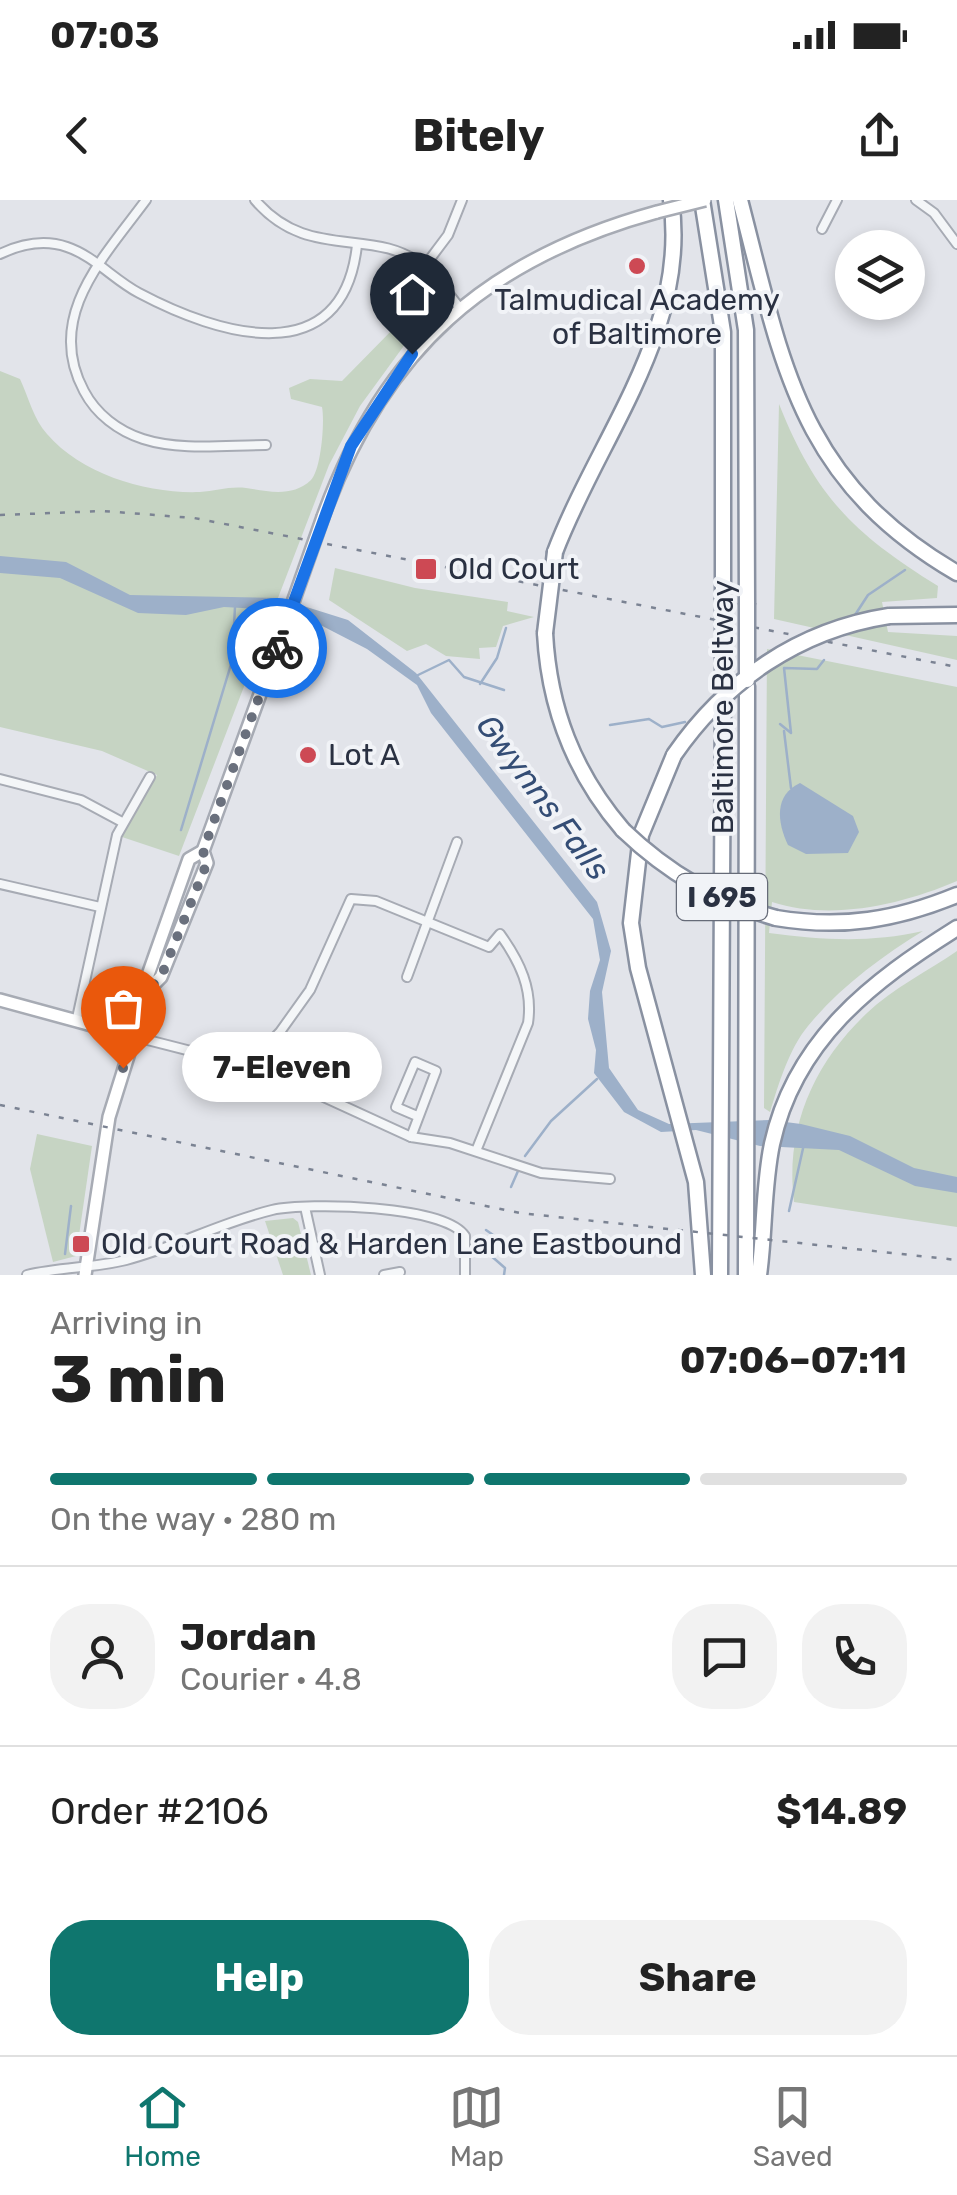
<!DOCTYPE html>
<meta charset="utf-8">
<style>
:root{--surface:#fff;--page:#f2f2f2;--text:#222;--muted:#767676;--line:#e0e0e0;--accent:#0f766e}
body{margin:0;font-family:Rubik,sans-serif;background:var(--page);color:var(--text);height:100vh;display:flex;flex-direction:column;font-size:38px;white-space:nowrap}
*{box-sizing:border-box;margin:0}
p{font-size:32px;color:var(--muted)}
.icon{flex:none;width:55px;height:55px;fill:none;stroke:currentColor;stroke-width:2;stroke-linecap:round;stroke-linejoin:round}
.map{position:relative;height:1075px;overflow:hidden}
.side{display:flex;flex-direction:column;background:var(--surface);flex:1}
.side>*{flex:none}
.buttons{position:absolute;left:835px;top:30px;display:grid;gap:20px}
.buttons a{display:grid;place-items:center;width:90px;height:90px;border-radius:50%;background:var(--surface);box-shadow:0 5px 15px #0003;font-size:50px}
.pin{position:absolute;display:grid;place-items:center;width:85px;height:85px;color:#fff;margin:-102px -42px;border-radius:50% 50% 50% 0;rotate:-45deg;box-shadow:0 0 10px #0007}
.pin .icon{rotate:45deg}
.courier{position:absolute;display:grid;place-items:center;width:100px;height:100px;margin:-50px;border:8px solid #1a73e8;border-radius:50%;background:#fff;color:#222;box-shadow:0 2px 12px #0007}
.bubble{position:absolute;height:70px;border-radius:35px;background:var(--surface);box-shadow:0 5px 15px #0003;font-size:32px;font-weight:700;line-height:70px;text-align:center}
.overview em{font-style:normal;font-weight:700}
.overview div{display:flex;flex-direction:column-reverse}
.overview{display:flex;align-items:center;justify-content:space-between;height:170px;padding:0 50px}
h1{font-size:65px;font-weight:700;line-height:75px}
.bar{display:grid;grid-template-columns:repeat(4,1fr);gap:15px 10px;align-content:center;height:120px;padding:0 50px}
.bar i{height:12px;border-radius:8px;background:var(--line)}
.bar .selected{background:var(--accent)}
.bar p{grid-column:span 4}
.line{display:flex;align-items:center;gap:25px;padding:0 50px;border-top:2px solid var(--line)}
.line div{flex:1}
.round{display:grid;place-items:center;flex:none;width:105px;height:105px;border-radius:40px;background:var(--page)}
.primary-button{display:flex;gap:20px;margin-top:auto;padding:20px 50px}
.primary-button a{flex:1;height:115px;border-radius:40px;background:var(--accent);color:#fff;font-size:40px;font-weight:700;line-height:115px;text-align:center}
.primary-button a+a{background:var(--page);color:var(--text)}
.status{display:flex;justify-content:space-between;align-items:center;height:70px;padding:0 50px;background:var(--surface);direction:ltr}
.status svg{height:28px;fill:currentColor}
header{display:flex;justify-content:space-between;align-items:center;height:130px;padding:0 50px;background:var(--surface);font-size:45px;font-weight:700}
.dock{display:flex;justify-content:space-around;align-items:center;height:140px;border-top:2px solid var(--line);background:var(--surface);font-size:28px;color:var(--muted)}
.dock a{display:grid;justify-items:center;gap:5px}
.dock .selected{color:var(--accent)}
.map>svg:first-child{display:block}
.green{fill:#c6d4c3}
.water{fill:#9db0c9}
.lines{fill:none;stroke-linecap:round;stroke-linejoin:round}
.stream{stroke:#9db0c9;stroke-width:2.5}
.street-casing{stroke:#a7abb4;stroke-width:12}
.secondary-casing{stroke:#a7abb4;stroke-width:16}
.highway-casing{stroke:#8991a1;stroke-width:19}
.street{stroke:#f4f6f8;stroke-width:8}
.secondary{stroke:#fff;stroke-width:11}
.highway{stroke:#fff;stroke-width:14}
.rail{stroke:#7b8393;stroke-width:2.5;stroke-dasharray:5 10;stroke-linecap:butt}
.secondary-bridge-casing{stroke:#a7abb4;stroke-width:16;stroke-linecap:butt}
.highway-bridge-casing{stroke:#8991a1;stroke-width:19;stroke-linecap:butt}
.secondary-bridge{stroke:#fff;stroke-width:11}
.highway-bridge{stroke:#fff;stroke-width:14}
.done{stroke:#6a707d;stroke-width:10;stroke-dasharray:0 18}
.route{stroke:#1a73e8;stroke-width:12}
.poi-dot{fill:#cd4954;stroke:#f1f3f7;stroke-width:4}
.labels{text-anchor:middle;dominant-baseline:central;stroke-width:8;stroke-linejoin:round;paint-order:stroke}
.shield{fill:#f1f3f7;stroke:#666b78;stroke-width:2.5}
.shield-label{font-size:28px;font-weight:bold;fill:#2a3142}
.poi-label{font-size:30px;fill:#2a3142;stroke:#f1f3f7;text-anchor:start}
.street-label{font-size:30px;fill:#2a3142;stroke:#f1f3f7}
.water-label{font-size:32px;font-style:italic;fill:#344d75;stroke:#f1f3f7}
</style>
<div class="status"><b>07:03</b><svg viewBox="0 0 49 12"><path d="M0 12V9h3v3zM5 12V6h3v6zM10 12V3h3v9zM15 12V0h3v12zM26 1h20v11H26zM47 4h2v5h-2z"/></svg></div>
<header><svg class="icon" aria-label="back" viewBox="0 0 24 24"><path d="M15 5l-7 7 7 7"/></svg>Bitely<svg class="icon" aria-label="share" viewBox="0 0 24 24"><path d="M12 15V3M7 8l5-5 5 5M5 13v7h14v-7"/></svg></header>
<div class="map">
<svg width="957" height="1075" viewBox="0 0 957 1075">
<rect width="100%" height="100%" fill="#e2e4ea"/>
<g class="green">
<path d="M 396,126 L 411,136 L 360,206 L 329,265 L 179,656 L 122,637 L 157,575 L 102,551 L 0,527 L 0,171 L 20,179 C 28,196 34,220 47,234 C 82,275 148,294 200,292 C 215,291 230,286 246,288 C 267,291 292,298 311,280 C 321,270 325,222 322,207 L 291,199 L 289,188 L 310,179 L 342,181 Z"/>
<path d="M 779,204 C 816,297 854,334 938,386 L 937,398 L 882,402 L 888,432 L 957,436 L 957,460 L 774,419 Z"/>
<path d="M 335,368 L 415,388 L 508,402 L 507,411 L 534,417 L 503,426 L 496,447 L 479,448 L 480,459 L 446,456 L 426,444 L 407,451 L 329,400 Z"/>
<path d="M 767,449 L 957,487 L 957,681 C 901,705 831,721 772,702 L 769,733 C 823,740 870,743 923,731 C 882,756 839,788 808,826 C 789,849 779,883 770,912 L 764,908 Z"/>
<path d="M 957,751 L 957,1027 L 794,1002 C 785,929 813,864 867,813 C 892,789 928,771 957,751 Z"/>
<path d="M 37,934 L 92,946 L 76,1056 L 53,1062 L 30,969 Z"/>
<path d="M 293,1018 L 298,1022 L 311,1075 L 283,1075 L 265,1021 Z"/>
</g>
<g class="water">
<path d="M 0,356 L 66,362 L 130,395 L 278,398 L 348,420 L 416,473 L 597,702 L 611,751 L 602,792 L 609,868 L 638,910 L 669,924 L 770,920 L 801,924 L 850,936 L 914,968 L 957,977 L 957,993 L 915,986 L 839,950 L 760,946 L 696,930 L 661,932 L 624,912 L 594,873 L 596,850 L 588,819 L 590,791 L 600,760 L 593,719 L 431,513 L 417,485 L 367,449 L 301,415 L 281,410 L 224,407 L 186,415 L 138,413 L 60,378 L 0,373 Z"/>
<path d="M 800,583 L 853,616 L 859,632 L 848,653 L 806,654 L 788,645 C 777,622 774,595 800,583 Z"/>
</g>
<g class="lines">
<g class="stream">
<path d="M 855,415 L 868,395 L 905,370"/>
<path d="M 416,476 L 449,460 L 464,477 L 504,490"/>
<path d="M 480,484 L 497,458 L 506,428"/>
<path d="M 780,524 L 791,533 L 784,468 L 817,469 L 824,460"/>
<path d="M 610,525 L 649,519 L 662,527 L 685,522"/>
<path d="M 784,531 L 791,588"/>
<path d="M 181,630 L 232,461 L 235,407"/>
<path d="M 525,956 L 551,921 L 597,879"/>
<path d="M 511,987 L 518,971"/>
<path d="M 789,1011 L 804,944"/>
<path d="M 486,1030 L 496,1037 L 489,1054 L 505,1068 L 504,1075"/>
<path d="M 65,1054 L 71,1006"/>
</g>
<defs>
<g id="street">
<path d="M 146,0 C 104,57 44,117 84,191 C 96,214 118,231 143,239 C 180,251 227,245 266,245"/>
<path d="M 255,0 C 309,63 372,25 424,66 C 437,77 449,94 459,107"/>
<path d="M 916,0 L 934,13 L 957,44"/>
<path d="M 822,29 L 837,0"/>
<path d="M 0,54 C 21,44 44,39 67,47 C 94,56 114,80 139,93 C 218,135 343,174 357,45"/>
<path d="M 424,67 L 448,35 L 462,0"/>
<path d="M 0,579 L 81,600 L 122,622"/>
<path d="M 0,684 L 100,707"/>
<path d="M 407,777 L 457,642"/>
<path d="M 77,818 L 117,635 L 150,577"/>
<path d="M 132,836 L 265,870 L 411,937 L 450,943 L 541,973 L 610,979"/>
<path d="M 247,866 L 280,832 L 310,790 L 351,699 L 376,701 L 489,747 L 500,734 C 520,762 533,789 528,823 L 476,951"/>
<path d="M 411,937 L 436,871 L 415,862 L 396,907 L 417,916"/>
<path d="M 305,1007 L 320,1075"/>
<path d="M 27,1075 C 60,1067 94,1068 126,1060 C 176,1047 222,1022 272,1010 C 308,1002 445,1005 465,1036 L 465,1075"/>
<path d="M 384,1075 L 400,1072"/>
</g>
<g id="secondary">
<path d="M 323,317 C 383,150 486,59 657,12"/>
<path d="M 149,789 L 161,777 L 207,663 L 203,651 L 279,442"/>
<path d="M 0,800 L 132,836"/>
<path d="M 85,1075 L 109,917 L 149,789 L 148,775 L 189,659 L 203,651"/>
</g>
<g id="highway">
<path d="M 702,0 L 723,132 L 723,398"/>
<path d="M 726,0 L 746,130 L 747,403"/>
<path d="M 740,0 C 783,165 798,280 957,373"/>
<path d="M 555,352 C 599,236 690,130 671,0"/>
<path d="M 889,416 L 957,415"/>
<path d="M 545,433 C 549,509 574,573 623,630"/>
<path d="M 674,555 L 641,635 L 631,723 L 638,768 L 696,982 L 703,1075"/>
<path d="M 776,718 C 842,729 896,720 957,695"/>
<path d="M 720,1075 L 723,493"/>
<path d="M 746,1075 L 747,486"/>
<path d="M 759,1075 C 765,1032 763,987 772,944 C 795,840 871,782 957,728"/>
</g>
</defs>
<use href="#street" class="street-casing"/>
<use href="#secondary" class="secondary-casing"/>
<use href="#highway" class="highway-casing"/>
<use href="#street" class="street"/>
<use href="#secondary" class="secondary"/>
<use href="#highway" class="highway"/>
<g class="rail">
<path d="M 0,315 L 103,311 L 194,318 L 957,467"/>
<path d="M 0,905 L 520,1013 L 957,1060"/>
</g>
<defs>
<g id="secondary-bridge">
<path d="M 657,12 L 705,0"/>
<path d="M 279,442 L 323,317"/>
</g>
<g id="highway-bridge">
<path d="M 747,403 L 747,480"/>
<path d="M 545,433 L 555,352"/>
<path d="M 723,482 L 723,398"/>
<path d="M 674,555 C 725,481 799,430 889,416"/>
<path d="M 623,630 C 668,673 716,701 776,718"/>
</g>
</defs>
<use href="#secondary-bridge" class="secondary-bridge-casing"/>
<use href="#highway-bridge" class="highway-bridge-casing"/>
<use href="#secondary-bridge" class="secondary-bridge"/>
<use href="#highway-bridge" class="highway-bridge"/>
</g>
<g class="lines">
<path class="done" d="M 123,868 L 149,789 L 161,777 L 207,663 L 203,651 L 277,448"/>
<path class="route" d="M 277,448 L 351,246 L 412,154"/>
</g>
<g class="poi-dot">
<circle cx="637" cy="66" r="10"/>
<rect x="414" y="357" width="24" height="24" rx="5"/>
<circle cx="308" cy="555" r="10"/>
<rect x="71" y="1034" width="20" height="20" rx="5"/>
</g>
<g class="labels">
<rect class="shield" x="677" y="674" width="90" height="46" rx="8"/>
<g class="shield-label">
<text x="722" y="697">I 695</text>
</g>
<g class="poi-label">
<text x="637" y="100" text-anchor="middle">Talmudical Academy<tspan x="637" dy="34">of Baltimore</tspan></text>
<text x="448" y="369">Old Court</text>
<text x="328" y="555">Lot A</text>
<text x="101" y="1044">Old Court Road &amp; Harden Lane Eastbound</text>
</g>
<g class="street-label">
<text transform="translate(723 507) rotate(-90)">Baltimore Beltway</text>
</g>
<g class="water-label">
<text transform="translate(543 597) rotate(53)">Gwynns Falls</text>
</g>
</g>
</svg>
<div class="buttons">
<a><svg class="icon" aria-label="layers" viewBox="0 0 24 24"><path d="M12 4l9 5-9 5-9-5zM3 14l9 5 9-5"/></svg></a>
</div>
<div class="pin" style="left:123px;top:868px;background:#ea580c"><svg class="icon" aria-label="bag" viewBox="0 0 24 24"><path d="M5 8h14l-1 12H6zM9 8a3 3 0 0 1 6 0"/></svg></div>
<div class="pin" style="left:412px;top:154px;background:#1f2937"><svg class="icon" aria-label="home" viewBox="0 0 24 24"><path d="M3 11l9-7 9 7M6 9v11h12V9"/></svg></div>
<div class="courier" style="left:277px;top:448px"><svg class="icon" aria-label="bike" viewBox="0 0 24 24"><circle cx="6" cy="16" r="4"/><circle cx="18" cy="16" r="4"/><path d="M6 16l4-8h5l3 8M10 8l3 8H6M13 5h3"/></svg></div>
<div class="bubble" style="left:182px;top:832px;width:200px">7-Eleven</div>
</div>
<section class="side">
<div class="overview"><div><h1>3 min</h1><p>Arriving in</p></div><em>07:06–07:11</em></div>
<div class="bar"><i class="selected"></i><i class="selected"></i><i class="selected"></i><i></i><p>On the way · 280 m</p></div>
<div class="line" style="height:180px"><a class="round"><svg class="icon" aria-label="person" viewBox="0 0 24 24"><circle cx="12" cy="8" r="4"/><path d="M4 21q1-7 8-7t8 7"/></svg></a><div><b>Jordan</b><p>Courier · 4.8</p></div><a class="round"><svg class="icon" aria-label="chat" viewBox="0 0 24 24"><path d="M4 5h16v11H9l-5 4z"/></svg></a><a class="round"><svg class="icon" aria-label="phone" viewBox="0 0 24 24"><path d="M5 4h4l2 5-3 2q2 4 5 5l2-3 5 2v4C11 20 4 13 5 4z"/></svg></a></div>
<div class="line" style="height:130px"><div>Order #2106</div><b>$14.89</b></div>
<div class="primary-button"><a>Help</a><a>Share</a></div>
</section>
<nav class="dock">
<a class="selected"><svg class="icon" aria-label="home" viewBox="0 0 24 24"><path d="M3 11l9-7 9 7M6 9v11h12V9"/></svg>Home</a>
<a><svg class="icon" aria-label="map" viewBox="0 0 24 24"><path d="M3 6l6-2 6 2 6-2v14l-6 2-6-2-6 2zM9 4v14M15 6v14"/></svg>Map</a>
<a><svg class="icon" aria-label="saved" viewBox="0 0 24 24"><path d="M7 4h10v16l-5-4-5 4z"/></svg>Saved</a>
</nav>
